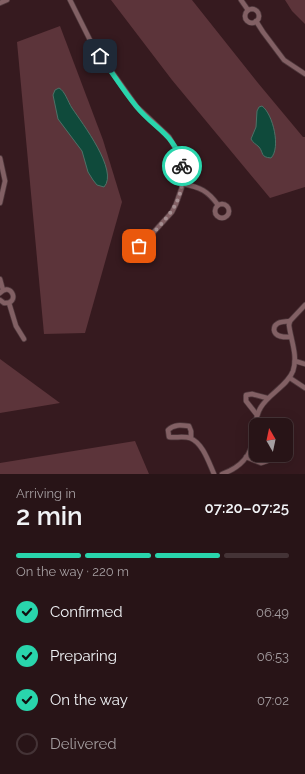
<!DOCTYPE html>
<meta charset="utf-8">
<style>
:root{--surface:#281417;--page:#342124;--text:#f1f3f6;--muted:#a59ea1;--line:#443336;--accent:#29d5ac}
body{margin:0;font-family:Raleway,sans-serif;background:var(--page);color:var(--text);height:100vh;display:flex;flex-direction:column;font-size:15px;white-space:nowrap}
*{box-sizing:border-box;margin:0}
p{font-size:13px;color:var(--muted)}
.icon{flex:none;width:22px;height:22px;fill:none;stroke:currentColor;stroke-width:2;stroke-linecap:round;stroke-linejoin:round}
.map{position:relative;height:474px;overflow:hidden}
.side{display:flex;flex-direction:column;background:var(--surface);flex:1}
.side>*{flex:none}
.needle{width:26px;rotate:351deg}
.fabs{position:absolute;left:249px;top:418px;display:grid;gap:8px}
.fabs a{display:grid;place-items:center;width:44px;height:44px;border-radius:8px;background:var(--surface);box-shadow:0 4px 16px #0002,0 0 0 1px var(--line);font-size:20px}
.pin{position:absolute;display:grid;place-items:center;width:34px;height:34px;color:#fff;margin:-17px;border-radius:8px;box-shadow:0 2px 6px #0006}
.courier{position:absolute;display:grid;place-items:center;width:40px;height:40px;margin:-20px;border:3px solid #29d5ac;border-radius:50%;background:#fff;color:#222;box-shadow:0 1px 5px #0007}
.overview em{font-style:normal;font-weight:600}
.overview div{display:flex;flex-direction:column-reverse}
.overview{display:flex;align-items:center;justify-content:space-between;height:68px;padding:0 16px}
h1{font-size:26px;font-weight:600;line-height:30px}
.bar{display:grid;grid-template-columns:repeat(4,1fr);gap:6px 4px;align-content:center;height:48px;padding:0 16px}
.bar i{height:5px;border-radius:3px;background:var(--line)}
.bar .active{background:var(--accent)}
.bar p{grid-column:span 4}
ol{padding:0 16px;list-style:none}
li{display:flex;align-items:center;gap:12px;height:44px}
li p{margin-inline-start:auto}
li .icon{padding:4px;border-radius:50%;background:var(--accent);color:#111;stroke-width:4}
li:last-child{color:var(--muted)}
li i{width:22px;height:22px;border:2px solid var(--line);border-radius:50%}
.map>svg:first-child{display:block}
.green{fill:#5c343a}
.water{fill:#0f4a3b;stroke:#4e7167}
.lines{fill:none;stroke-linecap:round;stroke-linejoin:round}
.minor-casing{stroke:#4f383c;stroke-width:6}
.minor{stroke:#826064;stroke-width:4.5}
.done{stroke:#a58e91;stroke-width:4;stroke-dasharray:0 7.2}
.route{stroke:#29d5ac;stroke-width:5}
</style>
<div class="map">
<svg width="305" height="474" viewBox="0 0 305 474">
<rect width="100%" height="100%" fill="#361a1f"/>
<g class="green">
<path d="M 111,0 L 192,0 L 258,83 L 303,137 L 305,137 L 305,187 L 270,198 L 172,80 Z"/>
<path d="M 285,0 L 305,0 L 305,24 L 292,11 Z"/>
<path d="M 60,26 L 103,140 L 122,202 L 85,333 L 44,334 L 17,42 Z"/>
<path d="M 0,359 L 60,403 L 0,413 Z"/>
<path d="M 135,441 L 149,474 L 0,474 L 0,463 Z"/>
</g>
<g class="water">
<path d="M 59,88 C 65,91 68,102 72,108 C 82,123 119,171 104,187 L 97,185 L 93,180 L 88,172 L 82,151 L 58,119 L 53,95 L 55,90 Z"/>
<path d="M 262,106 C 273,114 281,148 271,158 C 260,157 264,153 259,147 C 256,144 253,143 251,139 L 256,127 L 257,111 L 259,107 Z"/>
</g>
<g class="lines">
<defs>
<g id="minor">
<path d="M 70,0 L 92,44 L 137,107 L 169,137 L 180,156 L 183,179 L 182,187 L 176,204 L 172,212 L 141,246"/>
<path d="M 241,0 L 248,10"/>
<path d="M 0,3 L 7,0"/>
<circle cx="252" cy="16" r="7"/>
<path d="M 256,21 L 263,32 L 284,60 L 305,74"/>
<path d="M 0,158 L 5,181 L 0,203"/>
<path d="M 183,184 C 200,187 208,191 218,205"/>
<circle cx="222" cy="211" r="7"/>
<circle cx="138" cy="253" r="7"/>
<path d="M 0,279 L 3,290"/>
<path d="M 0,293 C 11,281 21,304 4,303 L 0,300"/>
<path d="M 9,303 L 16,326 L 24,339"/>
<path d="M 290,321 C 287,322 280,321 277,324 C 275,325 274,328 274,330 C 275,338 286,337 291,337"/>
<path d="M 295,361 L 305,364"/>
<path d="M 290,378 L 305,388"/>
<path d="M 257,415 L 246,401 L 246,395 L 252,394 L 267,398"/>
<path d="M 191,438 L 191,431 L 189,426 C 181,425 174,424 168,430 L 169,437 C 175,438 184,436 190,438 C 203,443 209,463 214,474"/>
<path d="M 246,457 L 261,463 L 267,461 L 268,458 L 266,455"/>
<path d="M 222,474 C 239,468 252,456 253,437 C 255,427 255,416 261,407 C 269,394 288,385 293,371 C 298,355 291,341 289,325 L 290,321 L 305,305"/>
</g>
</defs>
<use href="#minor" class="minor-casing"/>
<use href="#minor" class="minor"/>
</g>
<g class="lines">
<path class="done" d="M 139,246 L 133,248 L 131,252 L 132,258 L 136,260 L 143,258 C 146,253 145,249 141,246 C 164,220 186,205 182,166"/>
<path class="route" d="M 100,56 C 112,72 123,90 136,106 C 154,129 176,134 182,166"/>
</g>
</svg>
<div class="fabs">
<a><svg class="needle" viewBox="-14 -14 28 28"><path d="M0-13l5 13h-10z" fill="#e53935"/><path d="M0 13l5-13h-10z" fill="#a59ea1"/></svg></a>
</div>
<div class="pin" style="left:139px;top:246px;background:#ea580c"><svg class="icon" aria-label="bag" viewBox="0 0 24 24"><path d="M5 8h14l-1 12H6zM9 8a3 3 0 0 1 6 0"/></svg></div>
<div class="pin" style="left:100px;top:56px;background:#1f2937"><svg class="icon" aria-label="home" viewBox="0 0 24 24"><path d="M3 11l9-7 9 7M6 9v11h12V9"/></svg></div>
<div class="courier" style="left:182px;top:166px"><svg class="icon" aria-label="bike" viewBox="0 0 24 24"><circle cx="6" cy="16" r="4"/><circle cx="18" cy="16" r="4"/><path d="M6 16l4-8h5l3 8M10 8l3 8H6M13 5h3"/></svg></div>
</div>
<section class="side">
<div class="overview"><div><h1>2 min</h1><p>Arriving in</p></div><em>07:20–07:25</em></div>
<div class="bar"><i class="active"></i><i class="active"></i><i class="active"></i><i></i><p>On the way · 220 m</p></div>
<ol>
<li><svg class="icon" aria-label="check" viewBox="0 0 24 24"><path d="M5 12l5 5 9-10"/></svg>Confirmed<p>06:49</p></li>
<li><svg class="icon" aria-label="check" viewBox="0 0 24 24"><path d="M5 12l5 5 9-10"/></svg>Preparing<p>06:53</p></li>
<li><svg class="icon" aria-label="check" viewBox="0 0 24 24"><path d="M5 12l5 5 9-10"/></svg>On the way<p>07:02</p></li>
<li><i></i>Delivered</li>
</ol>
</section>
